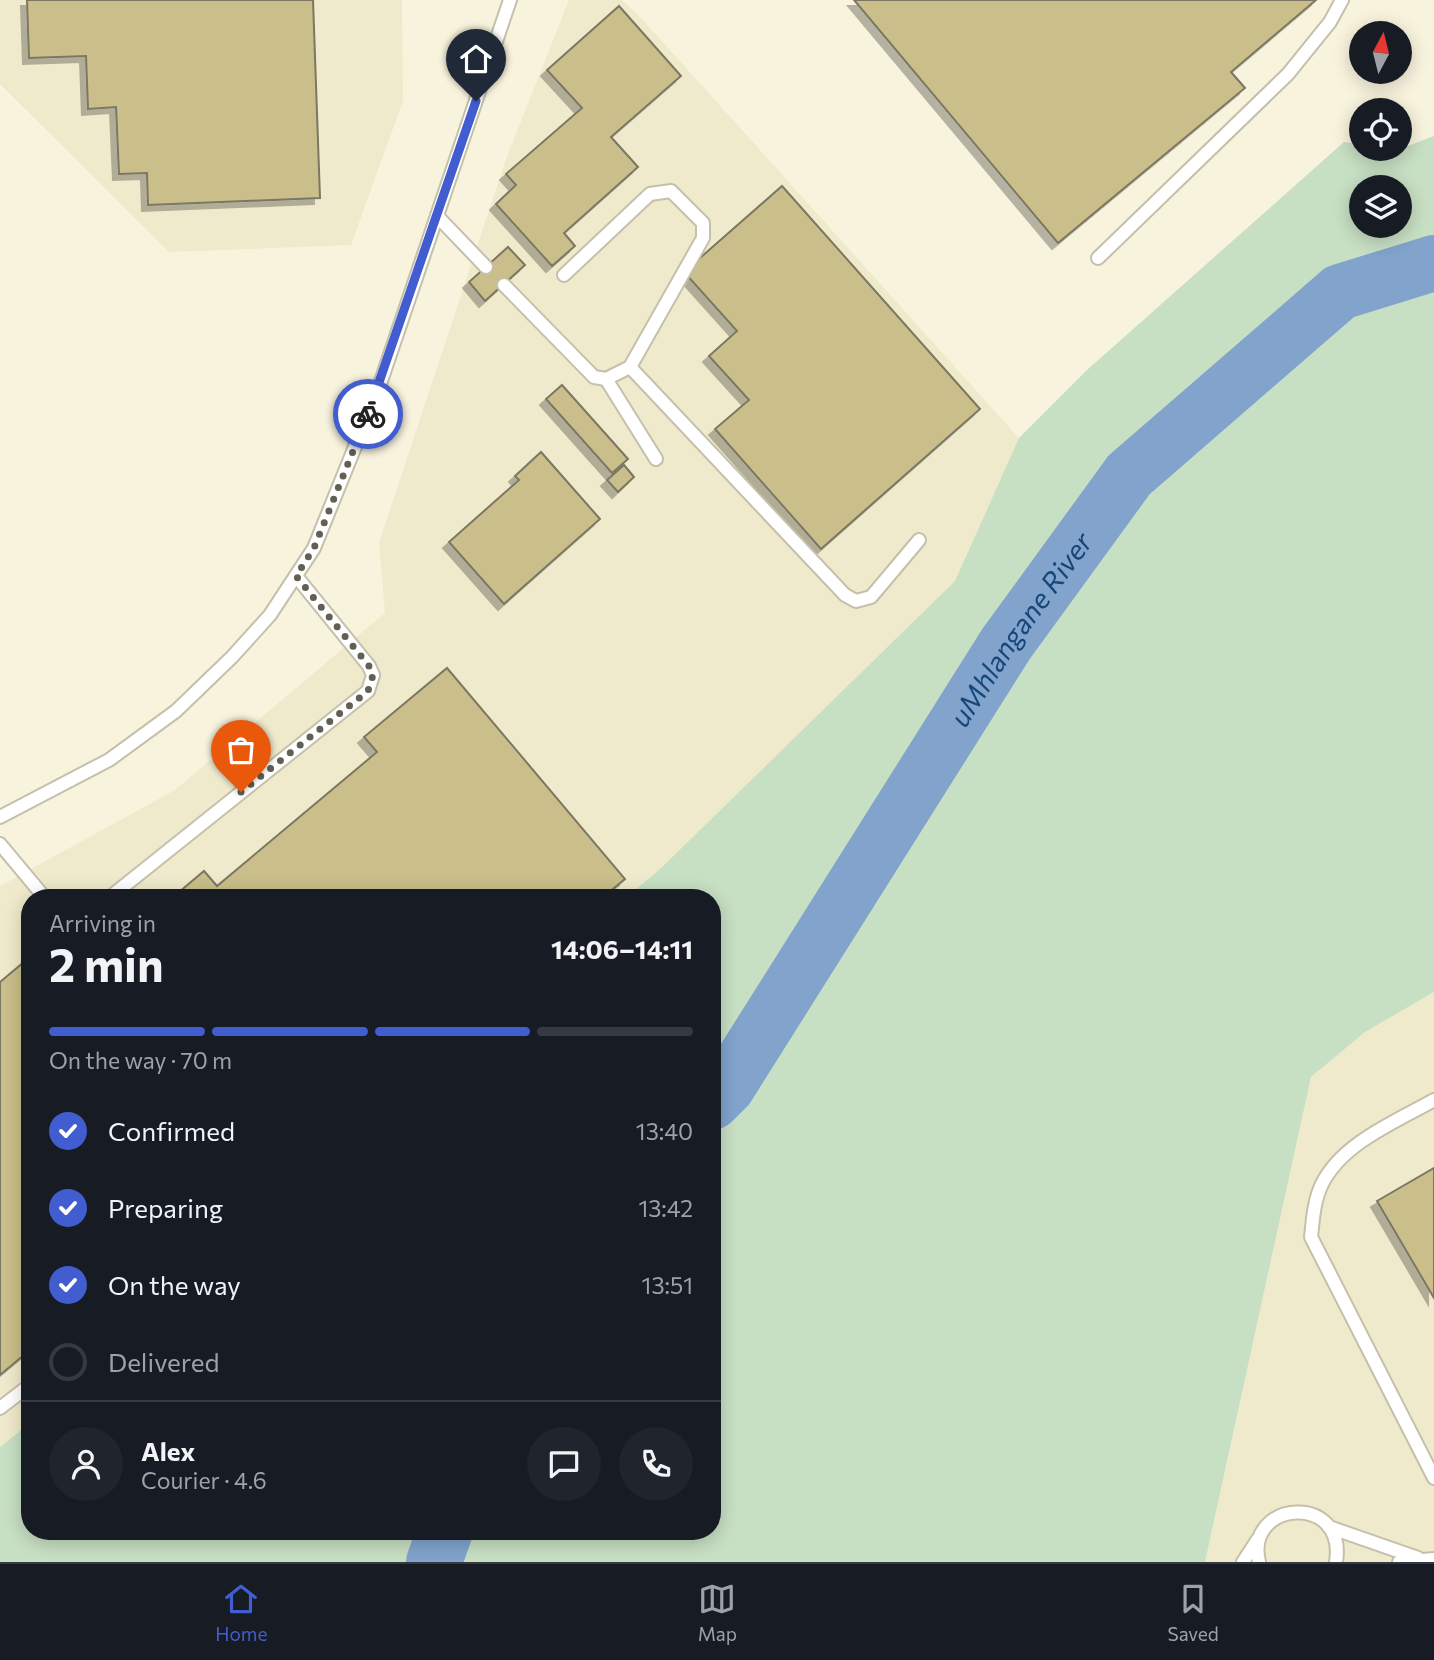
<!DOCTYPE html>
<meta charset="utf-8">
<style>
:root{--surface:#171b24;--page:#20242c;--text:#f1f3f6;--muted:#9ea1a6;--line:#363941;--accent:#425dd0}
body{margin:0;font-family:Commissioner,sans-serif;background:var(--page);color:var(--text);height:100vh;display:flex;flex-direction:column;font-size:26px;white-space:nowrap}
*{box-sizing:border-box;margin:0}
p{font-size:23px;color:var(--muted)}
.icon{flex:none;width:38px;height:38px;fill:none;stroke:currentColor;stroke-width:2;stroke-linecap:round;stroke-linejoin:round}
.map{position:relative;flex:1;overflow:hidden}
.sheet{position:absolute;left:21px;top:889px;width:700px;height:651px;display:flex;flex-direction:column;background:var(--surface);border-radius:28px;box-shadow:0 4px 18px #0003}
.sheet>*{flex:none}
.needle{width:46px;rotate:7deg}
.buttons{position:absolute;left:1349px;top:21px;display:grid;gap:14px}
.buttons a{display:grid;place-items:center;width:63px;height:63px;border-radius:50%;background:var(--surface);box-shadow:0 4px 18px #0003;font-size:35px}
.pin{position:absolute;display:grid;place-items:center;width:60px;height:60px;color:#fff;margin:-72px -30px;border-radius:50% 50% 50% 0;rotate:-45deg;box-shadow:0 0 7px #0007}
.pin .icon{rotate:45deg}
.courier{position:absolute;display:grid;place-items:center;width:70px;height:70px;margin:-35px;border:5px solid #425dd0;border-radius:50%;background:#fff;color:#222;box-shadow:0 2px 9px #0007}
.summary em{font-style:normal;font-weight:700}
.summary div{display:flex;flex-direction:column-reverse}
.summary{display:flex;align-items:center;justify-content:space-between;height:119px;padding:0 28px}
h1{font-size:46px;font-weight:700;line-height:52px}
.bar{display:grid;grid-template-columns:repeat(4,1fr);gap:10px 7px;align-content:center;height:84px;padding:0 28px}
.bar i{height:9px;border-radius:5px;background:var(--line)}
.bar .selected{background:var(--accent)}
.bar p{grid-column:span 4}
.line{display:flex;align-items:center;gap:18px;padding:0 28px;border-top:2px solid var(--line)}
.line div{flex:1}
.round{display:grid;place-items:center;flex:none;width:74px;height:74px;border-radius:37px;background:var(--page)}
ol{padding:0 28px;list-style:none}
li{display:flex;align-items:center;gap:21px;height:77px}
li p{margin-inline-start:auto}
li .icon{padding:7px;border-radius:50%;background:var(--accent);color:#fff;stroke-width:4}
li:last-child{color:var(--muted)}
li i{width:38px;height:38px;border:4px solid var(--line);border-radius:50%}
.tabs{display:flex;justify-content:space-around;align-items:center;height:98px;border-top:2px solid var(--line);background:var(--surface);font-size:19px;color:var(--muted)}
.tabs a{display:grid;justify-items:center;gap:4px}
.tabs .selected{color:var(--accent)}
.map>svg:first-child{display:block}
.built{fill:#f0eacc}
.green{fill:#c7dfc3;fill-rule:evenodd}
.lines{fill:none;stroke-linecap:round;stroke-linejoin:round}
.river{stroke:#81a3cc;stroke-width:56}
.building{fill:#cabf8a;stroke:#7b7763;stroke-width:2;filter:url(#shadow)}
.lane-casing{stroke:#c5c0ab;stroke-width:16}
.lane{stroke:#fff;stroke-width:12}
.done{stroke:#625f53;stroke-width:7;stroke-dasharray:0 12.6}
.route{stroke:#425dd0;stroke-width:9}
.labels{text-anchor:middle;dominant-baseline:central;stroke-width:5;stroke-linejoin:round;paint-order:stroke}
.water-label{font-size:28px;font-style:italic;fill:#174679;stroke:#fff}
</style>
<div class="map">
<svg width="1434" height="1562" viewBox="0 0 1434 1562">
<defs>
<filter id="shadow"><feDropShadow dx="-6" dy="6" stdDeviation="0" flood-color="#0004"/></filter>
</defs>
<rect width="100%" height="100%" fill="#f8f3dd"/>
<g class="built">
<path d="M 0,0 L 402,0 L 403,101 L 351,245 L 169,252 L 0,84 Z"/>
<path d="M 569,0 L 622,0 L 642,19 L 1019,438 L 955,581 L 661,868 L 626,898 L 30,898 L 30,1429 L 0,1452 L 0,886 L 175,790 L 385,613 L 379,543 L 506,159 Z"/>
<path d="M 1434,992 L 1434,1562 L 1205,1562 L 1311,1077 L 1365,1032 Z"/>
</g>
<path class="green" d="M 1434,136 L 1434,992 L 1365,1032 L 1311,1077 L 1205,1562 L 0,1562 L 0,1447 L 30,1423 L 30,1531 L 712,1531 L 712,898 L 626,898 L 661,868 L 955,581 L 1019,438 L 1087,370 L 1344,142 L 1361,144 L 1362,149 L 1400,149 ZM 1362,187 L 1400,187 L 1400,226 L 1362,226 Z"/>
<g class="lines">
<g class="river">
<path id="s1" d="M 712,1102 L 727,1087 L 1006,644 L 1129,475 L 1340,292 L 1434,263"/>
<path d="M 434,1562 L 445,1531"/>
</g>
</g>
<g class="building">
<path d="M 27,0 L 313,0 L 320,198 L 148,205 L 147,173 L 119,174 L 116,107 L 88,109 L 86,56 L 29,58 Z"/>
<path d="M 854,0 L 1316,0 L 1231,72 L 1245,88 L 1058,243 Z"/>
<path d="M 619,6 L 681,76 L 611,137 L 638,167 L 564,233 L 575,246 L 552,266 L 496,204 L 516,185 L 506,174 L 582,108 L 547,70 Z"/>
<path d="M 782,186 L 980,409 L 821,549 L 715,429 L 749,400 L 709,356 L 737,331 L 684,272 Z"/>
<path d="M 508,247 L 525,265 L 485,301 L 469,282 Z"/>
<path d="M 562,385 L 628,459 L 612,473 L 546,399 Z"/>
<path d="M 541,452 L 600,519 L 504,604 L 449,542 L 519,480 L 515,476 Z"/>
<path d="M 624,465 L 634,477 L 618,492 L 607,480 Z"/>
<path d="M 447,668 L 625,879 L 602,898 L 172,898 L 204,871 L 217,886 L 377,752 L 364,737 Z"/>
<path d="M 30,957 L 30,1350 L 0,1375 L 0,982 Z"/>
<path d="M 1434,1168 L 1434,1298 L 1377,1201 Z"/>
</g>
<g class="lines">
<defs>
<g id="lane">
<path d="M 437,216 L 486,267"/>
<path d="M 1098,258 L 1288,74 L 1330,22 L 1342,0"/>
<path d="M 504,285 L 594,377 L 606,379 L 630,367 L 703,238 L 703,223 L 671,191 L 650,194 L 564,275"/>
<path d="M 630,367 L 845,595 L 856,601 L 871,597 L 919,540"/>
<path d="M 606,379 L 656,459"/>
<path d="M 0,817 L 109,760 L 176,711 L 232,657 L 270,615 L 314,548 L 378,390 L 510,0"/>
<path d="M 0,844 L 45,898"/>
<path d="M 114,894 L 368,691 L 373,675 L 369,666 L 296,576"/>
<path d="M 1434,1100 C 1397,1121 1342,1143 1322,1184 C 1314,1200 1313,1219 1311,1237 L 1434,1478"/>
<path d="M 0,1408 L 30,1385"/>
<path d="M 1329,1527 L 1418,1558"/>
<path d="M 1243,1562 L 1258,1539"/>
<path d="M 1259,1562 C 1244,1500 1347,1492 1336,1562"/>
<path d="M 1399,1562 L 1434,1559"/>
</g>
</defs>
<use href="#lane" class="lane-casing"/>
<use href="#lane" class="lane"/>
</g>
<g class="lines">
<path class="done" d="M 241,792 L 368,691 L 373,675 L 369,666 L 296,576 L 314,548 L 368,414"/>
<path class="route" d="M 368,414 L 476,101"/>
</g>
<g class="labels">
<g class="water-label">
<text stroke="none"><textPath href="#s1" startOffset="565">uMhlangane River</textPath></text>
</g>
</g>
</svg>
<div class="buttons">
<a><svg class="needle" viewBox="-14 -14 28 28"><path d="M0-13l5 13h-10z" fill="#e53935"/><path d="M0 13l5-13h-10z" fill="#9ea1a6"/></svg></a>
<a><svg class="icon" aria-label="locate" viewBox="0 0 24 24"><circle cx="12" cy="12" r="6"/><path d="M12 2v4M12 18v4M2 12h4M18 12h4"/></svg></a>
<a><svg class="icon" aria-label="layers" viewBox="0 0 24 24"><path d="M12 4l9 5-9 5-9-5zM3 14l9 5 9-5"/></svg></a>
</div>
<div class="pin" style="left:241px;top:792px;background:#ea580c"><svg class="icon" aria-label="bag" viewBox="0 0 24 24"><path d="M5 8h14l-1 12H6zM9 8a3 3 0 0 1 6 0"/></svg></div>
<div class="pin" style="left:476px;top:101px;background:#1f2937"><svg class="icon" aria-label="home" viewBox="0 0 24 24"><path d="M3 11l9-7 9 7M6 9v11h12V9"/></svg></div>
<div class="courier" style="left:368px;top:414px"><svg class="icon" aria-label="bike" viewBox="0 0 24 24"><circle cx="6" cy="16" r="4"/><circle cx="18" cy="16" r="4"/><path d="M6 16l4-8h5l3 8M10 8l3 8H6M13 5h3"/></svg></div>
<section class="sheet">
<div class="summary"><div><h1>2 min</h1><p>Arriving in</p></div><em>14:06–14:11</em></div>
<div class="bar"><i class="selected"></i><i class="selected"></i><i class="selected"></i><i></i><p>On the way · 70 m</p></div>
<ol>
<li><svg class="icon" aria-label="check" viewBox="0 0 24 24"><path d="M5 12l5 5 9-10"/></svg>Confirmed<p>13:40</p></li>
<li><svg class="icon" aria-label="check" viewBox="0 0 24 24"><path d="M5 12l5 5 9-10"/></svg>Preparing<p>13:42</p></li>
<li><svg class="icon" aria-label="check" viewBox="0 0 24 24"><path d="M5 12l5 5 9-10"/></svg>On the way<p>13:51</p></li>
<li><i></i>Delivered</li>
</ol>
<div class="line" style="height:126px"><a class="round"><svg class="icon" aria-label="person" viewBox="0 0 24 24"><circle cx="12" cy="8" r="4"/><path d="M4 21q1-7 8-7t8 7"/></svg></a><div><b>Alex</b><p>Courier · 4.6</p></div><a class="round"><svg class="icon" aria-label="chat" viewBox="0 0 24 24"><path d="M4 5h16v11H9l-5 4z"/></svg></a><a class="round"><svg class="icon" aria-label="phone" viewBox="0 0 24 24"><path d="M5 4h4l2 5-3 2q2 4 5 5l2-3 5 2v4C11 20 4 13 5 4z"/></svg></a></div>
</section>
</div>
<nav class="tabs">
<a class="selected"><svg class="icon" aria-label="home" viewBox="0 0 24 24"><path d="M3 11l9-7 9 7M6 9v11h12V9"/></svg>Home</a>
<a><svg class="icon" aria-label="map" viewBox="0 0 24 24"><path d="M3 6l6-2 6 2 6-2v14l-6 2-6-2-6 2zM9 4v14M15 6v14"/></svg>Map</a>
<a><svg class="icon" aria-label="saved" viewBox="0 0 24 24"><path d="M7 4h10v16l-5-4-5 4z"/></svg>Saved</a>
</nav>
